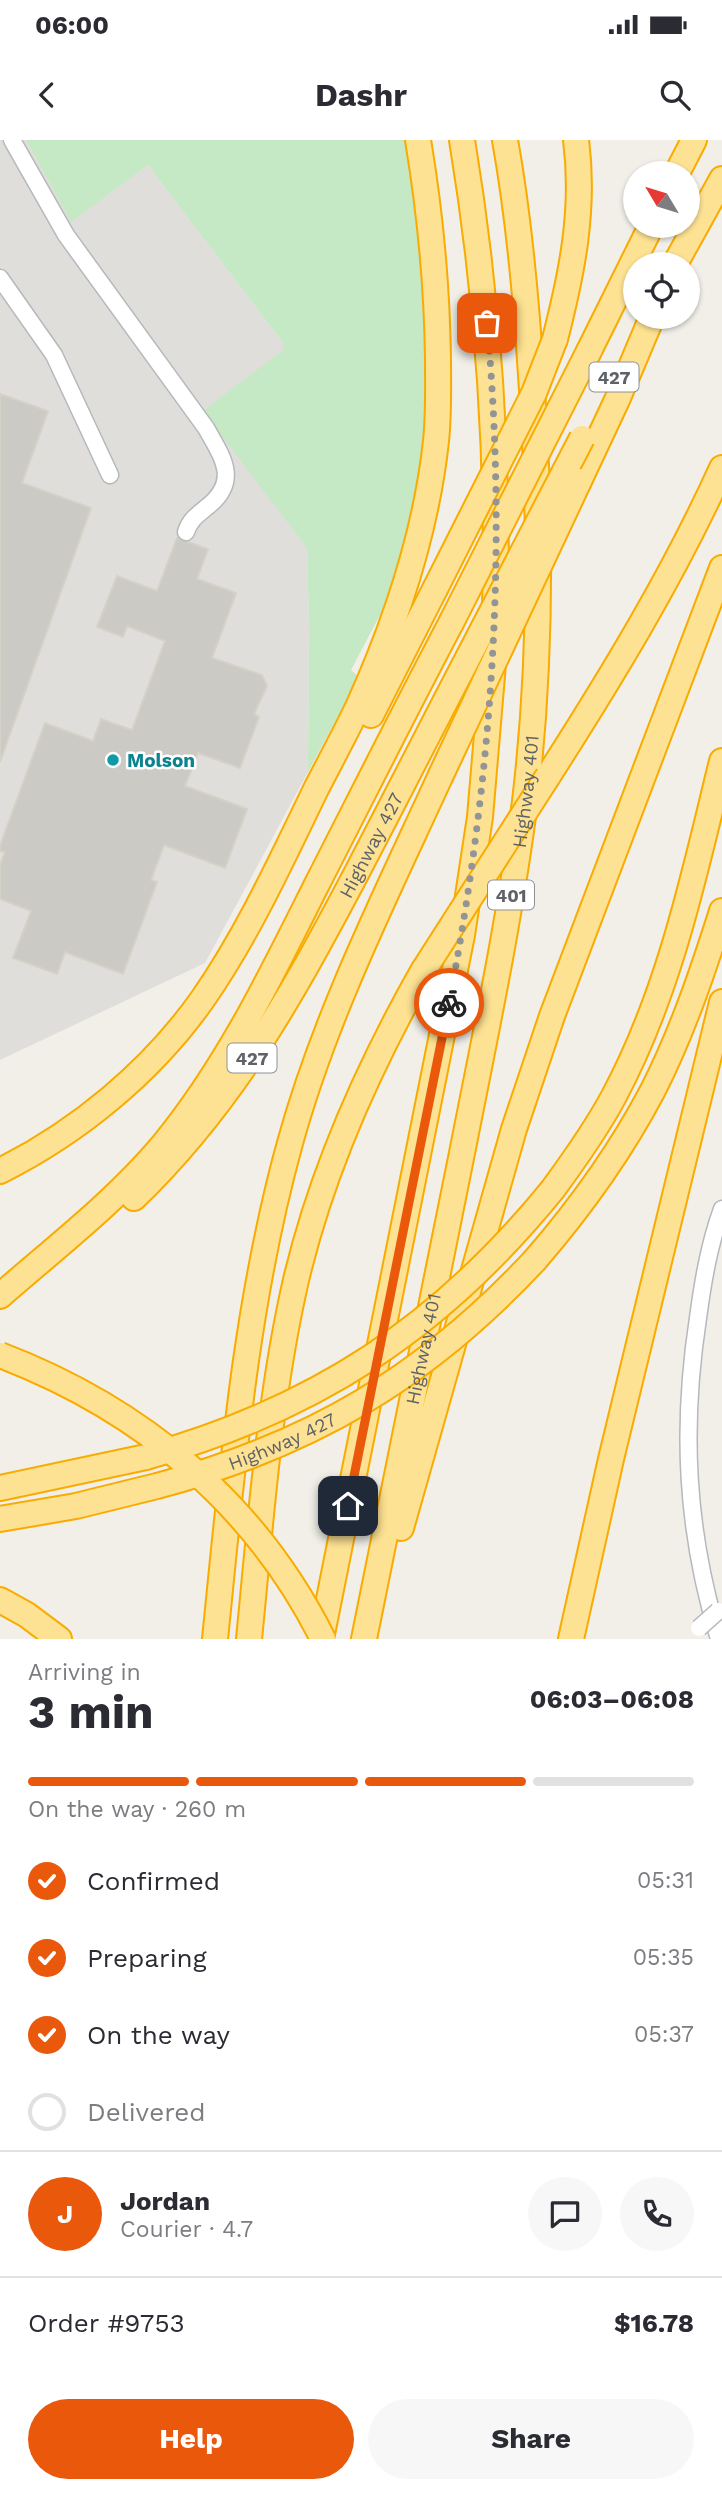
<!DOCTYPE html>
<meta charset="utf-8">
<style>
:root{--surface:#fff;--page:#f7f7f7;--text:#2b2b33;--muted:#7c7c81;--line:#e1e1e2;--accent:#ea580c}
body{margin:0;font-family:"Work Sans",sans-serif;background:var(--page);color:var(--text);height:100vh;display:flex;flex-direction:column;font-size:26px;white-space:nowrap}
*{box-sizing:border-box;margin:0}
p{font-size:23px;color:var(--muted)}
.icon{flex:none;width:38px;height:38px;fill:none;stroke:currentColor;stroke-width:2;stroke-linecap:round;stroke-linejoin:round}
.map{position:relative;height:1499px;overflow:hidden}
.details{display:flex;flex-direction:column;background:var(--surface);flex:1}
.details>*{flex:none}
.needle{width:46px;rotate:308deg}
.buttons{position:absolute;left:623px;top:21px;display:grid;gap:14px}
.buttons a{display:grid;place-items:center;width:77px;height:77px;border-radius:50%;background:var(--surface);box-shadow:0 2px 5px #0004;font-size:35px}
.pin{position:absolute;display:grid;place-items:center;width:60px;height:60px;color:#fff;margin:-30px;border-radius:14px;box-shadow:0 4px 10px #0006}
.courier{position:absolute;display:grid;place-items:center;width:70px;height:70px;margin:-35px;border:5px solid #ea580c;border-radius:50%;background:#fff;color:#222;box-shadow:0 2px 9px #0007}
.summary em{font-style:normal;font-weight:700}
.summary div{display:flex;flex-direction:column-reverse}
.summary{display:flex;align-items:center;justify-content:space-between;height:119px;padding:0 28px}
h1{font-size:46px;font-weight:700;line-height:52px}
.bar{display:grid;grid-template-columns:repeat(4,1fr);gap:10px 7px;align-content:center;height:84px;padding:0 28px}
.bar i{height:9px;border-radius:5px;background:var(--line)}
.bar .on{background:var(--accent)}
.bar p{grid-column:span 4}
.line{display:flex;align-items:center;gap:18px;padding:0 28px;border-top:2px solid var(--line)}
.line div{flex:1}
.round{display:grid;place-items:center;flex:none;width:74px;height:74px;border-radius:37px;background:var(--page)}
ol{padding:0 28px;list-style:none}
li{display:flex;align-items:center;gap:21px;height:77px}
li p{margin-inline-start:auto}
li .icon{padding:7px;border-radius:50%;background:var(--accent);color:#fff;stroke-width:4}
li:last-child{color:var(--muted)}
li i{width:38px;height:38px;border:4px solid var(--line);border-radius:50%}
.button{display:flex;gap:14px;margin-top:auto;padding:14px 28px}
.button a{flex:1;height:80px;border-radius:42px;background:var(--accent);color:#fff;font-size:28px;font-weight:700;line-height:80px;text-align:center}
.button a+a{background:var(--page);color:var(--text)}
.status{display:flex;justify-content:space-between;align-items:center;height:49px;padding:0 35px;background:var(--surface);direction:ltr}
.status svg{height:19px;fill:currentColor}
header{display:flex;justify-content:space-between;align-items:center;height:91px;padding:0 28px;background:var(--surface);font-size:32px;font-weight:700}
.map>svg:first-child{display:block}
.industrial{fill:#e0deda}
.green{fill:#c5e8c5}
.building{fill:#cccac5;stroke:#d6d1c6;stroke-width:2}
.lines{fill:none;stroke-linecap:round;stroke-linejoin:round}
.minor-casing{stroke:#b5b8bc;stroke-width:19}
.highway-casing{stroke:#f9ab00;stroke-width:28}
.minor{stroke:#fff;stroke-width:16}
.highway{stroke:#fde293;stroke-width:24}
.minor-bridge-casing{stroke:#b5b8bc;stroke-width:19;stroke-linecap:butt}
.highway-bridge-casing{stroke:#f9ab00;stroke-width:28;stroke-linecap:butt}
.minor-bridge{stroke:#fff;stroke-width:16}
.highway-bridge{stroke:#fde293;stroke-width:24}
.done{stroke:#929495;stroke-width:7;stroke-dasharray:0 12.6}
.route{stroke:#ea580c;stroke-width:9}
.culture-dot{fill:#0f9aa8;stroke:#fff;stroke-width:2.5}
.labels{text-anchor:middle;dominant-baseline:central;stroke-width:5;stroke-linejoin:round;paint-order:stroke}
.shield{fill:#fff;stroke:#8f9295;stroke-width:2}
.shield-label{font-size:18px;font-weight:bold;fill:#5f6368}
.culture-label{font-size:19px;font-weight:bold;fill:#0d838f;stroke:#fff;text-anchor:start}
.street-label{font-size:19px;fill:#5f6368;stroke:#fff}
</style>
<div class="status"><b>06:00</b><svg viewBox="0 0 49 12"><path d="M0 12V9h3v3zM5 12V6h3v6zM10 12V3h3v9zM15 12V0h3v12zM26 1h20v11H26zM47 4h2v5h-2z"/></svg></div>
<header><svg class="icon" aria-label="back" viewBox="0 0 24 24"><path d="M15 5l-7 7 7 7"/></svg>Dashr<svg class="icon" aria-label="search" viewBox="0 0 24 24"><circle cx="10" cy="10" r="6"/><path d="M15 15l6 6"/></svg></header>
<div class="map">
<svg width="722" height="1499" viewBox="0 0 722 1499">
<rect width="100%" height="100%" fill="#f1efe8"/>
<path class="industrial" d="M 0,0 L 26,0 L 71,81 L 148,25 L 283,203 L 283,210 L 243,322 L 307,408 L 309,485 L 308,632 L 205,823 L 0,920 Z"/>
<path class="green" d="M 26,0 L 407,0 L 429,133 L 426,283 L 414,370 L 392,452 L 351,530 L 359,537 L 308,632 L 309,485 L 307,408 L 203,271 L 283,210 L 283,203 L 148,25 L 71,82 Z"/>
<g class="building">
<path d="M 0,254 L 48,271 L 22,343 L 91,368 L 0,622 Z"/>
<path d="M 177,398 L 208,409 L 197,439 L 236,453 L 212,518 L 262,535 L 267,546 L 254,574 L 259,577 L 240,628 L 198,613 L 185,646 L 247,669 L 225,728 L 164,705 L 151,740 L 157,742 L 123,834 L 65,812 L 57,834 L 13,818 L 31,771 L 0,759 L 0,725 L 5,712 L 0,711 L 0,706 L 45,583 L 93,601 L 101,579 L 132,590 L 165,501 L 127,486 L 123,497 L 97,487 L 117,436 L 157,451 Z"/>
</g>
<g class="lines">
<defs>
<g id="minor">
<path d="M 12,0 L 66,95 L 206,288 C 223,318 240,341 207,367 C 197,375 190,380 186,392"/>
<path d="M 0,138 L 54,215 L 110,335"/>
<path d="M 719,1499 C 686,1391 681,1289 698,1178 C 703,1141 709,1105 722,1069"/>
</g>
<g id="highway">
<path d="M 462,0 C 488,158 499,309 495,470"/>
<path d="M 677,33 L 694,0"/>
<path d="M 675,124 L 722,39"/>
<path d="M 555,199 C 572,133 585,69 576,0"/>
<path d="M 589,211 L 651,86"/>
<path d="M 579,341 L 617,260 L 652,177"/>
<path d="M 371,575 L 435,449"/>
<path d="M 548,636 C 612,536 673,436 722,328"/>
<path d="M 0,1031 C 78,992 151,932 202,860 C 248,794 282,719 317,647 C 331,620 345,594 358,567 C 396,483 426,394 436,301 C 439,273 438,246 438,218 C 437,145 430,72 418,0"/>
<path d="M 553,1049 C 575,1019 597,988 614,956 C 670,851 694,735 722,621"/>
<path id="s1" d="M 134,1058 C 233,962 291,857 355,736 C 385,678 415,621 445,562"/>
<path d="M 535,1120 C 580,1068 621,1011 653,950 C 682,893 703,831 722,771"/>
<path d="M 0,1156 C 56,1107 115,1062 163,1005 C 227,927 271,836 316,746 C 361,658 405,570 451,483"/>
<path d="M 0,1348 L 146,1317"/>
<path d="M 0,1379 L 76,1366 L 157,1346"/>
<path d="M 401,1388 L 514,989 L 552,876 L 722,428"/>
<path d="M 0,1460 L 27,1475 L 59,1499"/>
<path d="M 215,1499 C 232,1333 245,1165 290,1003 C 325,876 385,757 440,637"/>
<path d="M 249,1499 C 261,1379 269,1258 296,1140 C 322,1030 368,928 423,831"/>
<path d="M 321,1499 L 462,795 L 480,677 L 493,524"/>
<path id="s2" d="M 364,1499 C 397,1337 430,1175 462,1013 C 485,896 510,779 525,661 C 542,520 541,376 531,235 C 526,156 519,78 505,0"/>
<path d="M 571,1499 L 611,1319 L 722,862"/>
</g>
</defs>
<use href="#minor" class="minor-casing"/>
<use href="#highway" class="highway-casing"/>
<use href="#minor" class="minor"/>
<use href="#highway" class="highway"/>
<defs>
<path id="minor-bridge" d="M 699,1488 L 718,1471"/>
<g id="highway-bridge">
<path d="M 435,449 L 534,253 L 555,199"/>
<path d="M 451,483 L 589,211"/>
<path d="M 445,562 L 582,298"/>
<path d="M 440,637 L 579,341"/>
<path d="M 423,831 L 548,636"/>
<path d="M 0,1215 C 141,1269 255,1363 323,1499"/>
<path d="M 146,1317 C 317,1269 441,1187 553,1049"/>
<path id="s3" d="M 157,1346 C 311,1305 426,1237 535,1120"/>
</g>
</defs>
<use href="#minor-bridge" class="minor-bridge-casing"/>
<use href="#highway-bridge" class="highway-bridge-casing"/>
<use href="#minor-bridge" class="minor-bridge"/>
<use href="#highway-bridge" class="highway-bridge"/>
</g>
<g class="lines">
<path class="done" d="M 449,863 C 492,639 508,411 487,183"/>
<path class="route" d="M 348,1366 L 449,863"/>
</g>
<circle class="culture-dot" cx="113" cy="620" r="7"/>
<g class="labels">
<g class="shield">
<rect x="589.5" y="222.5" width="49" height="29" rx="5"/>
<rect x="488" y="740.5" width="46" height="29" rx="5"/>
<rect x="227.5" y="903.5" width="49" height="29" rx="5"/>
</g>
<g class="shield-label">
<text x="614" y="237">427</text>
<text x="511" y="755">401</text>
<text x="252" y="918">427</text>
</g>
<g class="culture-label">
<text x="127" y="620">Molson</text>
</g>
<g class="street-label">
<text stroke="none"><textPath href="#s2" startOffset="863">Highway 401</textPath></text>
<text stroke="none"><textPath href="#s1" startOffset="427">Highway 427</textPath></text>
<text stroke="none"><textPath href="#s2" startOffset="296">Highway 401</textPath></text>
<text stroke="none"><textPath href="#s3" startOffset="133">Highway 427</textPath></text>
</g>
</g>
</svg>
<div class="buttons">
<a><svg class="needle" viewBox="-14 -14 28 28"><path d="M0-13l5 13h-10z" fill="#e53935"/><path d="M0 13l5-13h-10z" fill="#7c7c81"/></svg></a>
<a><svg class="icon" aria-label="locate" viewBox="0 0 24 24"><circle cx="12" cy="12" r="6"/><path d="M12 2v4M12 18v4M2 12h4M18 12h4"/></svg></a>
</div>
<div class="pin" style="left:487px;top:183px;background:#ea580c"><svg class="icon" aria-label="bag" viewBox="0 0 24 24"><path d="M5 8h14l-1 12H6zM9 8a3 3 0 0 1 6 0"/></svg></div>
<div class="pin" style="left:348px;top:1366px;background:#1f2937"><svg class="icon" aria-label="home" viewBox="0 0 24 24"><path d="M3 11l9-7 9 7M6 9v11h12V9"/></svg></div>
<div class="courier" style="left:449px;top:863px"><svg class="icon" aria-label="bike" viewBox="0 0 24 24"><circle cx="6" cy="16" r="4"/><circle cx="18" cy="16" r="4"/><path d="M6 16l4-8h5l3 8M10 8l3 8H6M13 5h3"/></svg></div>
</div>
<section class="details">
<div class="summary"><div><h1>3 min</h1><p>Arriving in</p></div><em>06:03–06:08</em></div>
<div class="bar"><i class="on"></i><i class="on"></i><i class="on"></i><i></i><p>On the way · 260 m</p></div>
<ol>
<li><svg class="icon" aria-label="check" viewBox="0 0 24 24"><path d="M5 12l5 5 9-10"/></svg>Confirmed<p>05:31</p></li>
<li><svg class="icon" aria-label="check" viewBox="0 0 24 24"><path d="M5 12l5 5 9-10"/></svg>Preparing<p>05:35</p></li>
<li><svg class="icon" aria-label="check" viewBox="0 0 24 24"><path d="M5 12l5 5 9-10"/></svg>On the way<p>05:37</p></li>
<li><i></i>Delivered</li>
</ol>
<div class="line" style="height:126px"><b class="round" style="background:var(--accent);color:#fff">J</b><div><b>Jordan</b><p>Courier · 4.7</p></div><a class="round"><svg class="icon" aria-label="chat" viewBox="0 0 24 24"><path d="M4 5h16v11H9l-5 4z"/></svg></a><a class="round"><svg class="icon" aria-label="phone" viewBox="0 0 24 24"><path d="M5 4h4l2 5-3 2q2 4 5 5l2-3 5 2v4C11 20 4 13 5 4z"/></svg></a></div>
<div class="line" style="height:91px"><div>Order #9753</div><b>$16.78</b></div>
<div class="button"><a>Help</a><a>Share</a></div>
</section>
